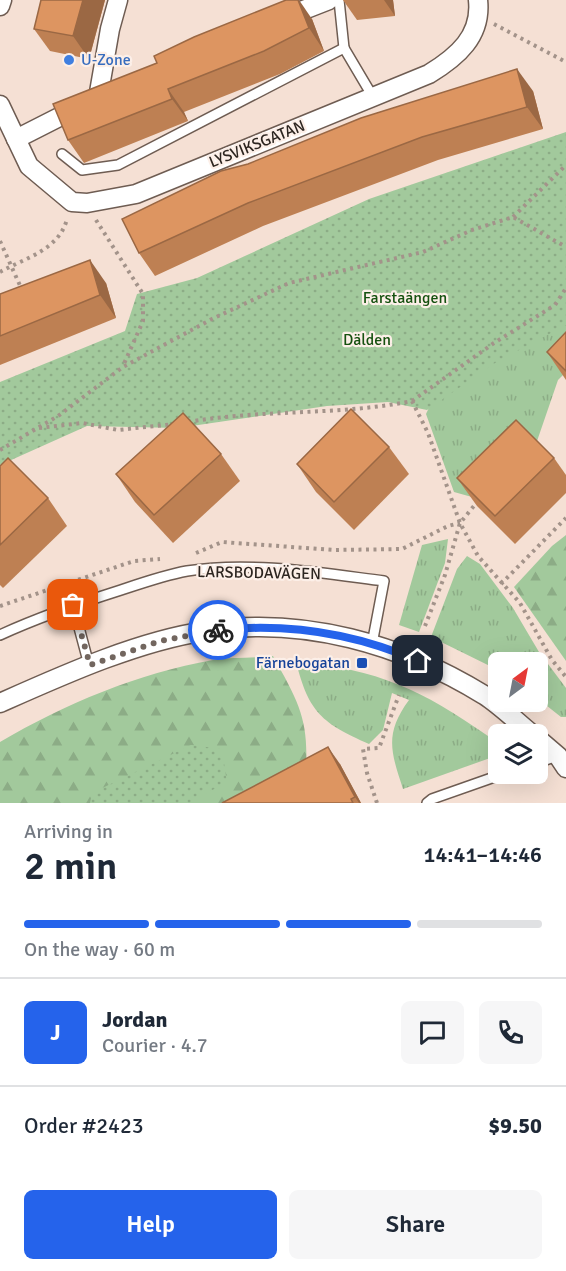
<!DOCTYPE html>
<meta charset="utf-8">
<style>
:root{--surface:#fff;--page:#f6f6f7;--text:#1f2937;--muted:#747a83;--line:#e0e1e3;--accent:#2563eb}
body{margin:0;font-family:Signika,sans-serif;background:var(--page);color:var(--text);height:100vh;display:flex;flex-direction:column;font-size:22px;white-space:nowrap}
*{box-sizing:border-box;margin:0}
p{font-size:20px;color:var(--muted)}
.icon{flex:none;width:33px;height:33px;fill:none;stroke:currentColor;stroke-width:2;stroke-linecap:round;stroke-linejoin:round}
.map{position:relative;height:803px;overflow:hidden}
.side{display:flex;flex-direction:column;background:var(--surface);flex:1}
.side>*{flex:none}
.needle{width:39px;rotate:32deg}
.controls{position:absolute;left:488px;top:652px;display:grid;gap:12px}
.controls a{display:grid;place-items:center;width:60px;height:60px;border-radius:9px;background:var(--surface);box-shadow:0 6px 24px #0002;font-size:30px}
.pin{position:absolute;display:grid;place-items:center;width:51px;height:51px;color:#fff;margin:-26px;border-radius:12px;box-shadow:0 3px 9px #0006}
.courier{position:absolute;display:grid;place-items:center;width:60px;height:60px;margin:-30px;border:4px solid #2563eb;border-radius:50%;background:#fff;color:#222;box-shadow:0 2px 8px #0007}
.summary em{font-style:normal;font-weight:600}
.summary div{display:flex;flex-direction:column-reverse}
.summary{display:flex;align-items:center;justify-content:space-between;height:102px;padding:0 24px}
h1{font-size:39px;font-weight:600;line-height:45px}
.bar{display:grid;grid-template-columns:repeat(4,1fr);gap:9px 6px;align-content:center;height:72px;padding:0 24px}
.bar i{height:8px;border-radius:4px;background:var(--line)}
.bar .active{background:var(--accent)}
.bar p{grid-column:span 4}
.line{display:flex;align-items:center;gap:15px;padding:0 24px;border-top:2px solid var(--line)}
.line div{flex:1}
.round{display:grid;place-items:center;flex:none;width:63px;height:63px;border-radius:9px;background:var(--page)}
.primary-button{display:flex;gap:12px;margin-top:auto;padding:12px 24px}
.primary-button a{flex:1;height:69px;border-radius:9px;background:var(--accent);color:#fff;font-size:24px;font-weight:600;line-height:69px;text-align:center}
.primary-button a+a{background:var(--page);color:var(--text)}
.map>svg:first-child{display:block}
.grass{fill:url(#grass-tufts)}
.forest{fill:url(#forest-firs)}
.park{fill:url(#park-dots)}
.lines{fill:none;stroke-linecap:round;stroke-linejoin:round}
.lane-casing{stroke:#6e5c52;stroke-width:12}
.street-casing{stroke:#6e5c52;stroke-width:21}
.path{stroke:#a3938a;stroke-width:4;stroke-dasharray:3 4.5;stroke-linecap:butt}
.lane{stroke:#fff;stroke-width:9}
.street{stroke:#fff;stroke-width:18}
.wall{fill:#be8053}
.shaded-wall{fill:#9b6844}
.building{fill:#dd9561;stroke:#9b6844;stroke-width:1.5}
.done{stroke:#72665f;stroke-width:6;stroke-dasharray:0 10.8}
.route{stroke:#2563eb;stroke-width:8}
.shop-dot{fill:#3f7fe0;stroke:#fcefe8;stroke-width:2}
.transit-dot{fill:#1a4fb4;stroke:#fcefe8;stroke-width:2}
.labels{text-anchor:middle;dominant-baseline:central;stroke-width:4.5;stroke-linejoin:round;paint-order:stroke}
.shop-label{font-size:16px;fill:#366cbe;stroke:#fcefe8;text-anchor:start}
.street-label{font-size:16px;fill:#2c2520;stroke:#fcefe8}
.park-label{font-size:16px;fill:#165110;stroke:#fcefe8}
.transit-label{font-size:16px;fill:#164399;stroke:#fcefe8;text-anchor:end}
</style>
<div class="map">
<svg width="566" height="803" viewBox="0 0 566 803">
<defs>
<pattern id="grass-tufts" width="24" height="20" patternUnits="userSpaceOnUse" patternTransform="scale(1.5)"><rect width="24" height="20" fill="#a2c99c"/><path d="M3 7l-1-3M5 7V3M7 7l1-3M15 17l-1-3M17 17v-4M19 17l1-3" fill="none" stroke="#8cac86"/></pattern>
<pattern id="forest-firs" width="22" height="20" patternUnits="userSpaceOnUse" patternTransform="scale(1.5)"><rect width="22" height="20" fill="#a2c99c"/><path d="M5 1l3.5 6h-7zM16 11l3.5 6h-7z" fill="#8cac86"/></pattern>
<pattern id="park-dots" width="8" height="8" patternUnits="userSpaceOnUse" patternTransform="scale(1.5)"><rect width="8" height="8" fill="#a2c99c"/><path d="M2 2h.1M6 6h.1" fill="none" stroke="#8cac86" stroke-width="1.8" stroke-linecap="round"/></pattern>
</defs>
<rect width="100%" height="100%" fill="#f5e0d4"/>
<g class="grass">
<path d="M 566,307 L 566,372 L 558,380 L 536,444 L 479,499 L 454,492 L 426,414 L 436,393 Z"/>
<path d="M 448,539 L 445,563 L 419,632 L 399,625 L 422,545 Z"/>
<path d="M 467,556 L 480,564 L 513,608 L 539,652 L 566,688 L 566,717 L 561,717 L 537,698 L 537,663 L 498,663 L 498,670 L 431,637 L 457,569 Z"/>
<path d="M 296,662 C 378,669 422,690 488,736 L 488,747 L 493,757 L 403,789 C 391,752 384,734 409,700 L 392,693 L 383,730 L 369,744 C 322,723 309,713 296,662 Z"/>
</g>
<g class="forest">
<path d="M 566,535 L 566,661 L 514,587 L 552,546 Z"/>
<path d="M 273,656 C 302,708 310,723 305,783 L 268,803 L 0,803 L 0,742 C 65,704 138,673 213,660 C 232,657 253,658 273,656 Z"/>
</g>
<g class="park">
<path d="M 566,132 L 566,325 L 495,363 L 427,410 L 388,402 L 327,406 L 178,428 L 87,426 L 0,465 L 0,382 L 125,331 L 137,294 L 197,278 L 369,199 Z"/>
<path d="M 191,745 L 222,749 L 227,783 L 208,792 L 193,803 L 90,803 L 92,793 Z"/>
</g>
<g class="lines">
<defs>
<g id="lane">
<path d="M 339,0 L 344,48"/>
<path d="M 62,154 L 82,170 L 118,165 L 344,48 L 373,97"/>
<path d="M 73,605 L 89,665"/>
<path d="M 0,635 C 39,617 80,603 121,590 C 142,583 165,575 187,571 C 251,561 321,573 384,581 L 372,644"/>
<path d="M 537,763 L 557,756"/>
<path d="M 427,803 L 432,799 L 503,774"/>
</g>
<g id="street">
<path d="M 0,6 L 2,0"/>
<path d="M 283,18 L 329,0"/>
<path d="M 98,98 L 110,29 L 118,0"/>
<path d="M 0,105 L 29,166 L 72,202 L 87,203 L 136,194 L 429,74 C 457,57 482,36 478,0"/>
<path d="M 16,139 L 79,107"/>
<path d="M 0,703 C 63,675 138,641 206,631 C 303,616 401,644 484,695 C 501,706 517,722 533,735"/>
<path d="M 537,738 L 558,756 L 566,768"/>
</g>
</defs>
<use href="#lane" class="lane-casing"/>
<use href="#street" class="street-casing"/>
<g class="path">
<path d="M 494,24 L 566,62"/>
<path d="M 513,217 L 566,165"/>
<path d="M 96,220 L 143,294 L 143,321 L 123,366"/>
<path d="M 0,241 L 22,290"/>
<path d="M 0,272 C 25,258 59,250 67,219"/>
<path d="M 412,401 L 494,343 L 555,305 L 566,288"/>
<path d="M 188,422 C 262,409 337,416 412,401 L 428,433 L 460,523 L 478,556 L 520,603 L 552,660 L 566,677"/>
<path d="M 39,428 L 82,423 L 118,430 L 174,424"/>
<path d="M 0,450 L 58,416 L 123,367 L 212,319 L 289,283 L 423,252 L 472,230 L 513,217 L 566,247"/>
<path d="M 196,553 L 222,542 L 334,550 L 402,549 L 448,526 L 460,523"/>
<path d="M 501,584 L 566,518"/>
<path d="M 0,606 L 134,561 L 160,559"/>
<path d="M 425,626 L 445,575 L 460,523 L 478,501"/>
<path d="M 377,803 L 367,773 L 363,749 L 379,748 L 399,695"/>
</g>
<use href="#lane" class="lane"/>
<use href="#street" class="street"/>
</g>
<g class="wall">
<path d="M 41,0 L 105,0 L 89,59 L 50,51 L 34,29 Z"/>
<path d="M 343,0 L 393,0 L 395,16 L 357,20 Z"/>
<path d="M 312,19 L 324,51 L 280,74 L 184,112 L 188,121 L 84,163 L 68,140 L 157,63 Z"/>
<path d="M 533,91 L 543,129 L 438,160 L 263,226 L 155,276 L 139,253 L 122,219 Z"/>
<path d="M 106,283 L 116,318 L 0,365 L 0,294 Z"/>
<path d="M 566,332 L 566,380 L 547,352 Z"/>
<path d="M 389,447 L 409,474 L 354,530 L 316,492 L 297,464 Z"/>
<path d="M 221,454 L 240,481 L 173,543 L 135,502 L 116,474 Z"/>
<path d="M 554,458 L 566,475 L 566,493 L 515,544 L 477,506 L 457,478 Z"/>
<path d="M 0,466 L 48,498 L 67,526 L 3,588 L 0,585 Z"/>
<path d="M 340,764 L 361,803 L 222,803 Z"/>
</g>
<g class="shaded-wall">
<path d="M 83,0 L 105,0 L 89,59 L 73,36 Z"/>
<path d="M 298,0 L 299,0 L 312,19 L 324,51 L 309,28 Z"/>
<path d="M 384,0 L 393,0 L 395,16 Z"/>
<path d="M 517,69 L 533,91 L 543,129 L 527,107 Z"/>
<path d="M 168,89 L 184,112 L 188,121 L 172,99 Z"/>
<path d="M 90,260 L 106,283 L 116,318 L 100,295 Z"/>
<path d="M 328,747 L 340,764 L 361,803 L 359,803 L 355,797 Z"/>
</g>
<g class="building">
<path d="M 41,0 L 83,0 L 73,36 L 34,29 Z"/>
<path d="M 286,0 L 298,0 L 309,28 L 264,51 L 168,89 L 172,99 L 68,140 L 53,104 L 157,63 L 154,56 L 194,37 Z"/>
<path d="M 517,69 L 527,107 L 422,137 L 248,203 L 139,253 L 122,219 L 221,171 L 248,164 L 361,118 Z"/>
<path d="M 90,260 L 100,295 L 0,336 L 0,294 Z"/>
<path d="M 566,332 L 566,371 L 547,352 Z"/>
<path d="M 351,409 L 389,447 L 334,502 L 297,464 Z"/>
<path d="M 183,413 L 221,454 L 154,515 L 116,474 Z"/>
<path d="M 516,420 L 554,458 L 495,516 L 457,478 Z"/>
<path d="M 8,458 L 48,498 L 0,545 L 0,466 Z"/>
<path d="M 328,747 L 355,797 L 351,799 L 353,803 L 222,803 Z"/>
</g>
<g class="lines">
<path class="done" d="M 73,605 L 90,665 L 160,641 L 218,630"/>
<path class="route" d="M 218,630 C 287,623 354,633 418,661"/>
</g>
<circle class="shop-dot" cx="69" cy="60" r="6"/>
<rect class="transit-dot" x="356" y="657" width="12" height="12" rx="3"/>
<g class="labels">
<g class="shop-label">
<text x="81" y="60">U-Zone</text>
</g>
<g class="street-label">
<text transform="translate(257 144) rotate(-22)">LYSVIKSGATAN</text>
<text transform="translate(259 573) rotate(1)">LARSBODAVÄGEN</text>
</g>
<g class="park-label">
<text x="405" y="298">Farstaängen</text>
<text x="367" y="340">Dälden</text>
</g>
<g class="transit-label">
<text x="350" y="663">Färnebogatan</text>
</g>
</g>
</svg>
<div class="controls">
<a><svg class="needle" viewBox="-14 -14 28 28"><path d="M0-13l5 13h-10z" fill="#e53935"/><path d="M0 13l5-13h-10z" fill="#747a83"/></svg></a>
<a><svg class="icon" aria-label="layers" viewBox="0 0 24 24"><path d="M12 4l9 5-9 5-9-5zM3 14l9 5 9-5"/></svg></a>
</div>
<div class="pin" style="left:73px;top:605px;background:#ea580c"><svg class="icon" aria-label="bag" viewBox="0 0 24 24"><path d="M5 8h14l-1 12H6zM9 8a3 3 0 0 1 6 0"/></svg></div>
<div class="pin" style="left:418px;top:661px;background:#1f2937"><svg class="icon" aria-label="home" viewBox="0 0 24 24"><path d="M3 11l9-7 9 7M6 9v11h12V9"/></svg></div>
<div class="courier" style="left:218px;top:630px"><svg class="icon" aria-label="bike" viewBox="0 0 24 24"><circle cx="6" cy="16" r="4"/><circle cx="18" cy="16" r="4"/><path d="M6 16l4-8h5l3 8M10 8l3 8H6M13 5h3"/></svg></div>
</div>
<section class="side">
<div class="summary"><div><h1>2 min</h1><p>Arriving in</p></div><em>14:41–14:46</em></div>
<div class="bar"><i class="active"></i><i class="active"></i><i class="active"></i><i></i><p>On the way · 60 m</p></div>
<div class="line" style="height:108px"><b class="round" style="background:var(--accent);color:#fff">J</b><div><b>Jordan</b><p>Courier · 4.7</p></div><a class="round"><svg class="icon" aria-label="chat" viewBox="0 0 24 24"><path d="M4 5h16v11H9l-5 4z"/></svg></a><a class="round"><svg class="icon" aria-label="phone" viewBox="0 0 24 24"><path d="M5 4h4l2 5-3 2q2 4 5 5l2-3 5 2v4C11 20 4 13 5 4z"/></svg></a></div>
<div class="line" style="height:78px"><div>Order #2423</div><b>$9.50</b></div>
<div class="primary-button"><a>Help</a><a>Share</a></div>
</section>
